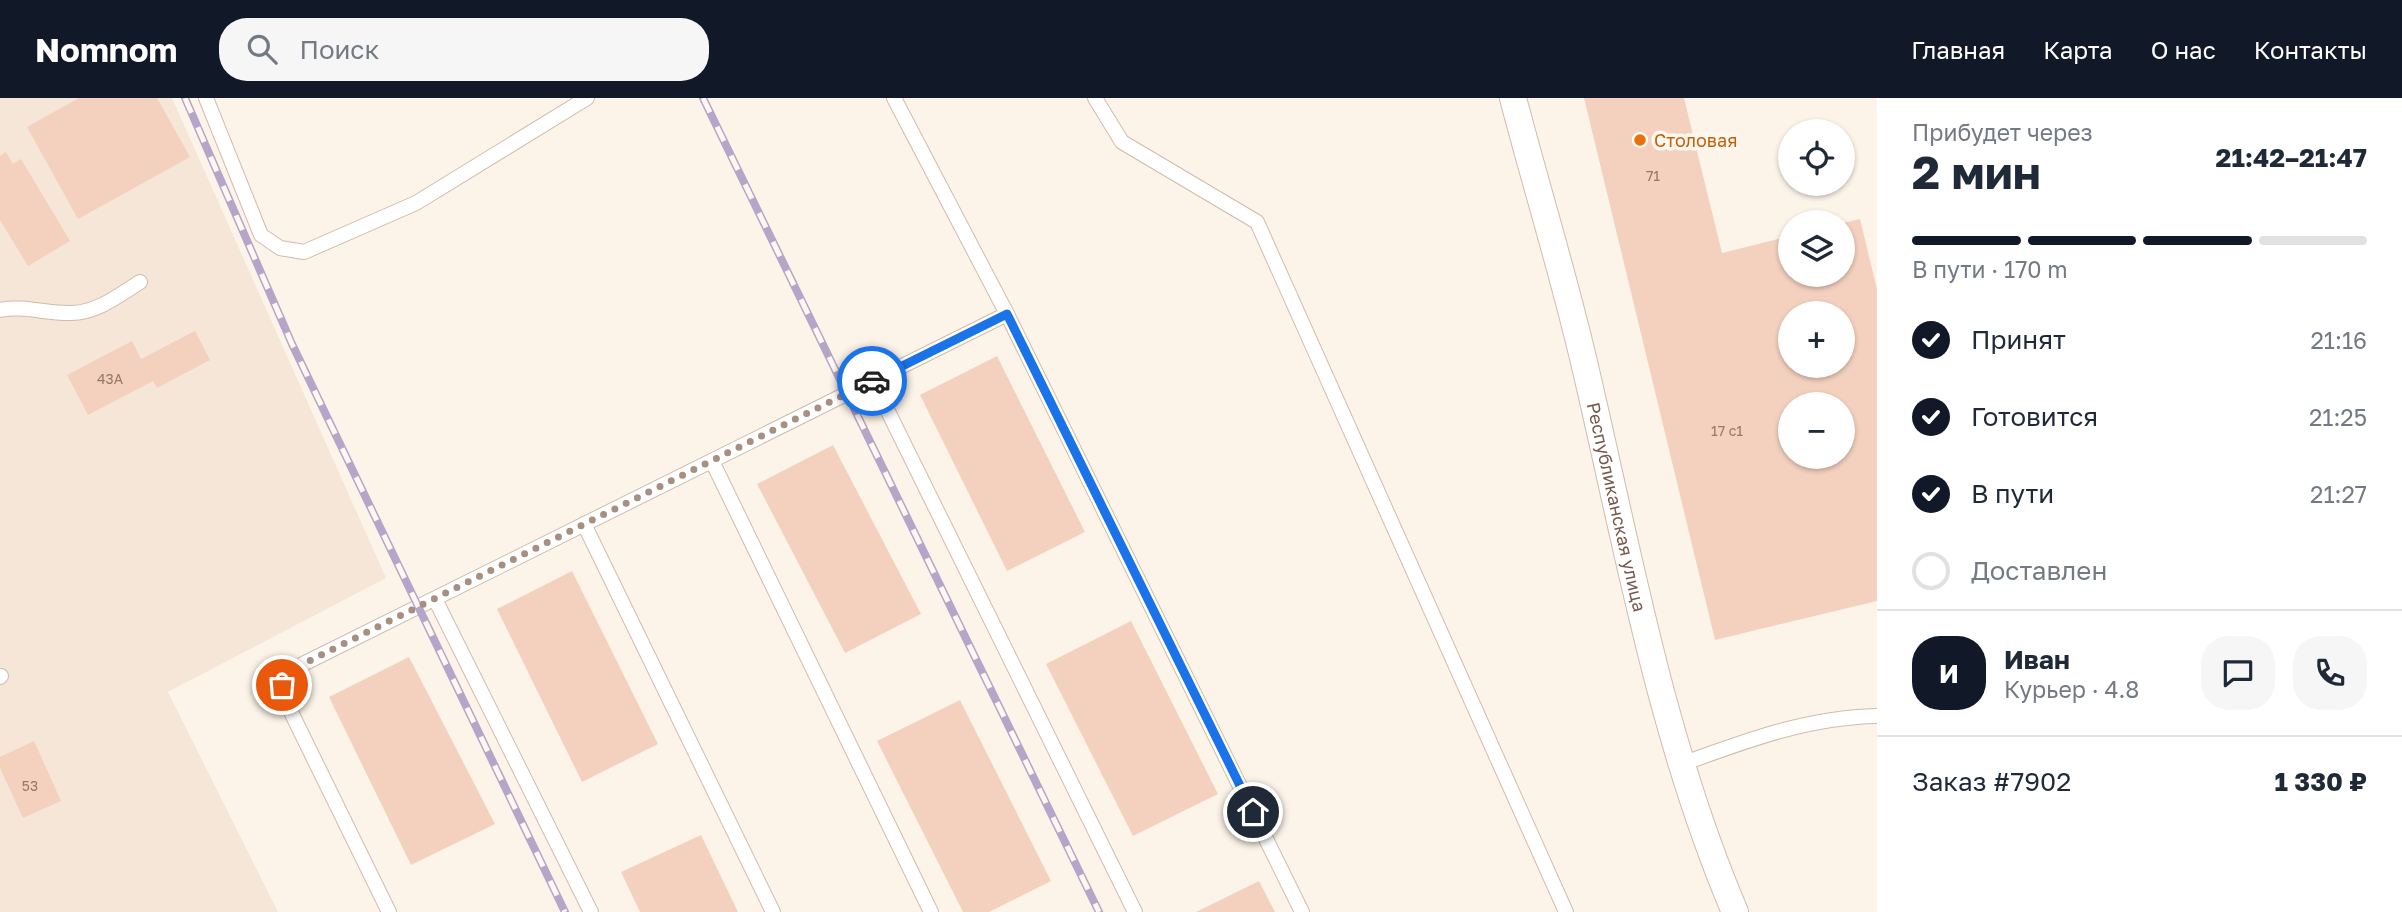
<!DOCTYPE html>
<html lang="ru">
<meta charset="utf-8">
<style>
:root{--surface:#fff;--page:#f6f6f7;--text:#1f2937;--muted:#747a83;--line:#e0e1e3;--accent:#111827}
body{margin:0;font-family:"Golos Text",sans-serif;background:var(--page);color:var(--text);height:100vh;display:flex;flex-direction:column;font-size:26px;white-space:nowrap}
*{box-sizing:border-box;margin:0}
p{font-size:23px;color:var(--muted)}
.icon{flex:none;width:38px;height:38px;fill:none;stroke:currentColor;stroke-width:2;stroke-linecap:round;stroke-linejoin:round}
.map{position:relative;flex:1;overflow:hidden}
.side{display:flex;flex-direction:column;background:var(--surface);width:525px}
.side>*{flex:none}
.buttons{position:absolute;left:1778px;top:21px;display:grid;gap:14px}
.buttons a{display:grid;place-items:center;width:77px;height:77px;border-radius:50%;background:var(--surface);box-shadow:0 2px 5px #0004;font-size:35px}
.pin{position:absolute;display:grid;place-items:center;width:60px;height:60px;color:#fff;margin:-30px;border:4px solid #fff;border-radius:50%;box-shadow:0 2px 7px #0007}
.courier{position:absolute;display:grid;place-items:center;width:70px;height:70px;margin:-35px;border:5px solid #1a73e8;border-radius:50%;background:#fff;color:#222;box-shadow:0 2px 9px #0007}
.headline em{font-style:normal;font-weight:700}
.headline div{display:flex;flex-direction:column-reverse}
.headline{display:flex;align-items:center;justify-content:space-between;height:119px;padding:0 35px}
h1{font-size:46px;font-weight:700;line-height:52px}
.bar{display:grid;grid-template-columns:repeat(4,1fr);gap:10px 7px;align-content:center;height:84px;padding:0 35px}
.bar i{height:9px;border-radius:5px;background:var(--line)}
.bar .on{background:var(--accent)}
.bar p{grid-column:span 4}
.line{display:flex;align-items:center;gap:18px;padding:0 35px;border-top:2px solid var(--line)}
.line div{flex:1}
.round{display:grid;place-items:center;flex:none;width:74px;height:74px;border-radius:28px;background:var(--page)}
ol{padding:0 35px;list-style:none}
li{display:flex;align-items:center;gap:21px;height:77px}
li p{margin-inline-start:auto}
li .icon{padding:7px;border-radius:50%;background:var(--accent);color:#fff;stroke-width:4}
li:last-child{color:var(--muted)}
li i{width:38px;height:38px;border:4px solid var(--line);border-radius:50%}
header{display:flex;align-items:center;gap:42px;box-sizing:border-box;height:98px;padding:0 35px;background:var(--accent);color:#fff}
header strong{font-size:33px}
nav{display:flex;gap:38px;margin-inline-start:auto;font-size:24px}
.search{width:490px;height:63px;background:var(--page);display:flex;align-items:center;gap:18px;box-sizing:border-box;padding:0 24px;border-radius:28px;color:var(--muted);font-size:26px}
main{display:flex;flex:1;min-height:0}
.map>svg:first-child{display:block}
.residential{fill:#f5e6d7}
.building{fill:#f4d1bf;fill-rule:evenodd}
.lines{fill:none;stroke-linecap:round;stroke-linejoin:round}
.lane-casing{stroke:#d0bbad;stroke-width:16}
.street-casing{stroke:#d0bbad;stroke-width:28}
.lane{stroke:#fff;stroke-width:14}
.street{stroke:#fff;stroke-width:26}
.rail-casing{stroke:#b6a5c9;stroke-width:8}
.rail{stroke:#fff8f0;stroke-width:5;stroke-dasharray:16;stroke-linecap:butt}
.done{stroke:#a78f82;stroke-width:7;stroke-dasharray:0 12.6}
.route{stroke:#1a73e8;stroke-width:9}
.food-dot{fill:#e8710a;stroke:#fff8f0;stroke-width:2.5}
.labels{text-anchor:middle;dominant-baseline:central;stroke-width:7;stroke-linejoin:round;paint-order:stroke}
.number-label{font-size:14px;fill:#987768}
.food-label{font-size:18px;fill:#c56008;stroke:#fff8f0;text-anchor:start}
.street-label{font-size:18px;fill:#79594b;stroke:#fff8f0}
</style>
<header>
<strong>Nomnom</strong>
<div class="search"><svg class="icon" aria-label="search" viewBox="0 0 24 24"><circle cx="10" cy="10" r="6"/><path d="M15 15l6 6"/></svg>Поиск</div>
<nav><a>Главная</a><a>Карта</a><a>О нас</a><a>Контакты</a></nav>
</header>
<main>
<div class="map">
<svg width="1877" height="814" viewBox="0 0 1877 814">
<rect width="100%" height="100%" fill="#fdf4e9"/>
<path class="residential" d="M 0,0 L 172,0 L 386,480 L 168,594 L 278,814 L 0,814 Z"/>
<g class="building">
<path d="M 79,0 L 157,0 L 190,59 L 78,121 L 27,29 Z"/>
<path d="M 1584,0 L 1684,0 L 1722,155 L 1790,138 L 1790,177 L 1843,177 L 1843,125 L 1860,121 L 1877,191 L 1877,503 L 1715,542 ZM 1790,215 L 1843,215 L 1843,268 L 1790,268 ZM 1790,306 L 1843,306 L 1843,359 L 1790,359 Z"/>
<path d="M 6,54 L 13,66 L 21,61 L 70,143 L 28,168 L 0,122 L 0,58 Z"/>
<path d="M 195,233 L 210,262 L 157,290 L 153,283 L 88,317 L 67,277 L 132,243 L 141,261 Z"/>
<path d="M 997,258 L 1085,434 L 1007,473 L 920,297 Z"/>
<path d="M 833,347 L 921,516 L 845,555 L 757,386 Z"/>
<path d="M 572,473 L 658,646 L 582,684 L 497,511 Z"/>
<path d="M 1131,523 L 1218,696 L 1133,738 L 1046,566 Z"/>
<path d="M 409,559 L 495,726 L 411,767 L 329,599 Z"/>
<path d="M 960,602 L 1051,783 L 989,814 L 963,814 L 877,643 Z"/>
<path d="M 34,643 L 61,703 L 23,720 L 0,670 L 0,659 Z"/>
<path d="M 701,737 L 738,814 L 640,814 L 621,774 Z"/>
<path d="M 1259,783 L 1275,814 L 1196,814 Z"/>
</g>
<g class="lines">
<defs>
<g id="lane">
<path d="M 206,0 L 261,137 L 280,150 L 304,154 L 416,105 L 587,0"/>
<path d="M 894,0 L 1007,216"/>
<path d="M 1095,0 L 1122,44 L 1257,124 L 1566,814"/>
<path d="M 0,212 C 24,207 47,216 71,215 C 97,215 119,197 140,184"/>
<path d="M 873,283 L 1135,814"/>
<path d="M 712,363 L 931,814"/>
<path d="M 584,426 L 773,814"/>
<path d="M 435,501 L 591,814"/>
<path d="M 0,579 L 1,578"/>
<path d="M 1682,666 C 1745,643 1809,619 1877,618"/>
<path d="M 389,814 L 290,612 L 282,587 L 303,566 L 1007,216 L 1302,814"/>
</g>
<g id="street">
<path id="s1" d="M 1513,0 C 1537,92 1566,184 1587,277 C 1629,457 1662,643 1735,814"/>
</g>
</defs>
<use href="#lane" class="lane-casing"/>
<use href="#street" class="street-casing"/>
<use href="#lane" class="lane"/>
<use href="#street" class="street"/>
<defs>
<g id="rail">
<path d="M 185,0 L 292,246 L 565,814"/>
<path d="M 703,0 L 1099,814"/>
</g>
</defs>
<use href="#rail" class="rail-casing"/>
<use href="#rail" class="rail"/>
</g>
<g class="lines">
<path class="done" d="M 282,587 L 303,566 L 872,283"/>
<path class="route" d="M 872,283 L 1007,216 L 1253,714"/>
</g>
<circle class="food-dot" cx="1640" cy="42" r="7"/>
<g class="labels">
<g class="number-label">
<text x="1653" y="77">71</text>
<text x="110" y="280">43А</text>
<text x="1727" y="332">17 с1</text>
<text x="30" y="687">53</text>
</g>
<g class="food-label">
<text x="1654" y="42">Столовая</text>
</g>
<g class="street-label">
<text stroke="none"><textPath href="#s1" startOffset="422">Республиканская улица</textPath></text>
</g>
</g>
</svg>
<div class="buttons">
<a><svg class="icon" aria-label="locate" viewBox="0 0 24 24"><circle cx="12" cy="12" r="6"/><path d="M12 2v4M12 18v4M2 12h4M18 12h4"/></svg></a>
<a><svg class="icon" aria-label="layers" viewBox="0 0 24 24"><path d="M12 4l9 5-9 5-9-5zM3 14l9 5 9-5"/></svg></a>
<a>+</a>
<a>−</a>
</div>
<div class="pin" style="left:282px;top:587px;background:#ea580c"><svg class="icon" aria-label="bag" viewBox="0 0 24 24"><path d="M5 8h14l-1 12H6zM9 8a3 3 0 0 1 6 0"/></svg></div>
<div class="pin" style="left:1253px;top:714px;background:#1f2937"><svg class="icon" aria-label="home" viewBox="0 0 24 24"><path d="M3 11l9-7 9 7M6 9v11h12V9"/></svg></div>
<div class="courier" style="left:872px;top:283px"><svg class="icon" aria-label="car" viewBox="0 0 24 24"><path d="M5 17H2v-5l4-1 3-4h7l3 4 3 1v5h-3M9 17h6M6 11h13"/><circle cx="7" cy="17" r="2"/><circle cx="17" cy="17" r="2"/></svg></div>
</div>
<section class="side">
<div class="headline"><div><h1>2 мин</h1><p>Прибудет через</p></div><em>21:42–21:47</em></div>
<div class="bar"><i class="on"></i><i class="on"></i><i class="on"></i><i></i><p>В пути · 170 m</p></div>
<ol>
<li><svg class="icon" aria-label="check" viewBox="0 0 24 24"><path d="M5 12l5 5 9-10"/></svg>Принят<p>21:16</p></li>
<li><svg class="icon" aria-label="check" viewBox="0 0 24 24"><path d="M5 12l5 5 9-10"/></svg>Готовится<p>21:25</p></li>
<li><svg class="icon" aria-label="check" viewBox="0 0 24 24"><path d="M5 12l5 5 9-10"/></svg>В пути<p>21:27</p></li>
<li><i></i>Доставлен</li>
</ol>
<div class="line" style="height:126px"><b class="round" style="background:var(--accent);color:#fff">И</b><div><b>Иван</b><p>Курьер · 4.8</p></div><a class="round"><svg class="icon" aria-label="chat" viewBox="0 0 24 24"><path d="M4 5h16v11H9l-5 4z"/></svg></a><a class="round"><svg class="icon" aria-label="phone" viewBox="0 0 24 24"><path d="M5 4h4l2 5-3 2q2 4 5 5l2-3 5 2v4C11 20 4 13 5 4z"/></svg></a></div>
<div class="line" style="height:91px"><div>Заказ #7902</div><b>1 330 ₽</b></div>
</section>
</main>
